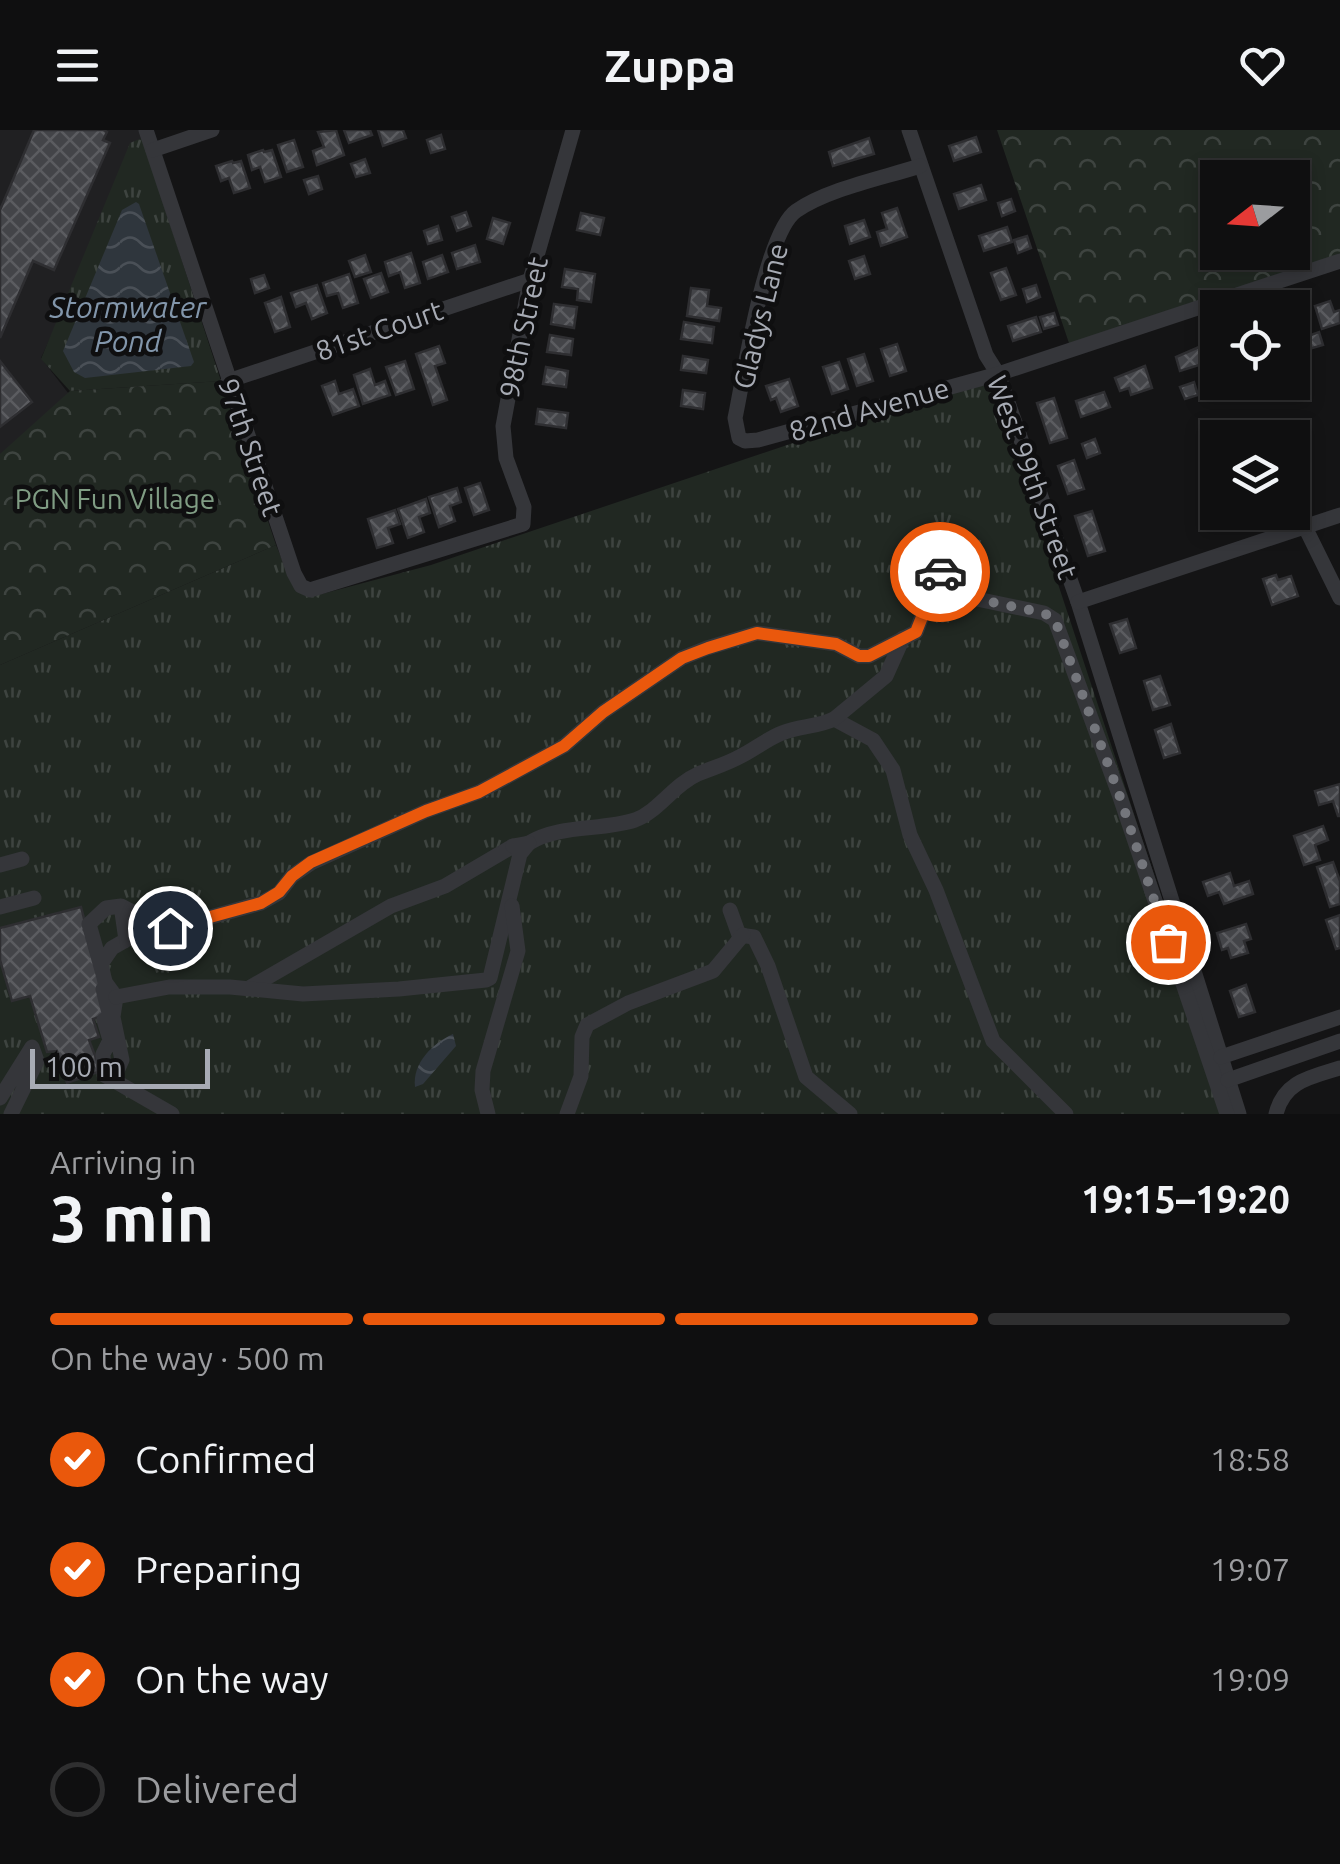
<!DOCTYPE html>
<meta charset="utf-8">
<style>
:root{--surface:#0f0f10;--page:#1d1d1e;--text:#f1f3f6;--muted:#9b9c9f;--line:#2f2f30;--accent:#ea580c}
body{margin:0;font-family:Ubuntu,sans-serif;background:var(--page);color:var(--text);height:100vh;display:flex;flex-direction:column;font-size:38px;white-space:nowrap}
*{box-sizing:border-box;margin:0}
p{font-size:32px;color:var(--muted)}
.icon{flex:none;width:55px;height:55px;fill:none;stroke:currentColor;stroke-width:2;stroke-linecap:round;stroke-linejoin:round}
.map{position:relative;height:984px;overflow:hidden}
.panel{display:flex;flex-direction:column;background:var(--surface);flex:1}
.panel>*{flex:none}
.needle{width:65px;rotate:253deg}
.tools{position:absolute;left:1200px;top:30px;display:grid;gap:20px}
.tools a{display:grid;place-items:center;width:110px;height:110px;border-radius:0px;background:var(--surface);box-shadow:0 5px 15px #0003,0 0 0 2px var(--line);font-size:50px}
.scale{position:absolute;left:30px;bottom:25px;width:180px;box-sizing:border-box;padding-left:10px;border:5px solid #a7abb4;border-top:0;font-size:28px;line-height:35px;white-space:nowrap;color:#a7abb4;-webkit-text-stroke:8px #0f0f10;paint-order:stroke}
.pin{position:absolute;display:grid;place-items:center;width:85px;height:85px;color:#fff;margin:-42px;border:5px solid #fff;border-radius:50%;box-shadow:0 2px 10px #0007}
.courier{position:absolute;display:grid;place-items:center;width:100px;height:100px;margin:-50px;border:8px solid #ea580c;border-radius:50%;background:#fff;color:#222;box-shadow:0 2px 12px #0007}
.overview em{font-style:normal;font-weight:700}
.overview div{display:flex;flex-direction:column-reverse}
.overview{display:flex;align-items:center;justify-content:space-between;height:170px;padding:0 50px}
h1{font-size:65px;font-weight:700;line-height:75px}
.bar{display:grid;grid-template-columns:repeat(4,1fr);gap:15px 10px;align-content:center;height:120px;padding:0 50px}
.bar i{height:12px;border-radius:8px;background:var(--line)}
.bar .active{background:var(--accent)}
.bar p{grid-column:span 4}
ol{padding:0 50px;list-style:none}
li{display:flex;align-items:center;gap:30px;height:110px}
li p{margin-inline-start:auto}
li .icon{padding:10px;border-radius:50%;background:var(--accent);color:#fff;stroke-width:4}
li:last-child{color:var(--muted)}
li i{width:55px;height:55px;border:5px solid var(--line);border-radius:50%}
header{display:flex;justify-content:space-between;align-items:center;height:130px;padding:0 50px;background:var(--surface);font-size:45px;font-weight:700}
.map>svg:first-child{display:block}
.built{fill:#202022}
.grass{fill:url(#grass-tufts)}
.forest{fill:url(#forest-crowns);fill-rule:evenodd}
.water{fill:url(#water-waves)}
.building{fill:url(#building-cross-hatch);stroke:#2e2e31;stroke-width:2.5}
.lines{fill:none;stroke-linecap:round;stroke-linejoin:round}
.minor{stroke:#35363a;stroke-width:15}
.done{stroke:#74767c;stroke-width:10;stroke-dasharray:0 18}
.route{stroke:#ea580c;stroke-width:12}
.labels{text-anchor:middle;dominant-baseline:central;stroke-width:9;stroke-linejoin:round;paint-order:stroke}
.street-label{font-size:28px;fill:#a7abb4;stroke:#0f0f10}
.park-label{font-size:28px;fill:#809d84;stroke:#0f0f10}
.water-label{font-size:30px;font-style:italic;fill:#8296ab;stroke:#0f0f10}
</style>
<header><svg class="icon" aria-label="menu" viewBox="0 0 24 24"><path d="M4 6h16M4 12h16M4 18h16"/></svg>Zuppa<svg class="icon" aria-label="heart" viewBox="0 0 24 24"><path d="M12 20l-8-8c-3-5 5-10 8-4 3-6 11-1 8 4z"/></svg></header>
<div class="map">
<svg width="1340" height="984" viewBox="0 0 1340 984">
<defs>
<pattern id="grass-tufts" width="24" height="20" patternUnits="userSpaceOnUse" patternTransform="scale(2.5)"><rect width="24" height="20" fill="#212822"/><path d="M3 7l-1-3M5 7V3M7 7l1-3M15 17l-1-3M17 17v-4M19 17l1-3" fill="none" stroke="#3e4440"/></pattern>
<pattern id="forest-crowns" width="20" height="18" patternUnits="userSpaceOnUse" patternTransform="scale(2.5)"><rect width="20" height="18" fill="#212822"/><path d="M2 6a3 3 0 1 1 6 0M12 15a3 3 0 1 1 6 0" fill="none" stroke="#3e4440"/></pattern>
<pattern id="water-waves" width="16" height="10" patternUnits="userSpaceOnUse" patternTransform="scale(2.5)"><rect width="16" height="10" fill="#2f363d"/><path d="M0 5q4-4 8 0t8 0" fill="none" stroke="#4a5057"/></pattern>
<pattern id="building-cross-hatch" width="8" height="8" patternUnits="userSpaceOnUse" patternTransform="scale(2.5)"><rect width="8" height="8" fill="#434448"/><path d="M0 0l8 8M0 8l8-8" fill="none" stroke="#5b5c60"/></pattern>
</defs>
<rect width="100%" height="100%" fill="#141415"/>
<path class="built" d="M 0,0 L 139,0 L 142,8 L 41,228 L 72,268 L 0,326 Z"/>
<g class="grass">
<path d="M 142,8 L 221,251 L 70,261 L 41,229 L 130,13 Z"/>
<path d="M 987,251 L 992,254 L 1233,984 L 0,984 L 0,535 L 276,415 L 290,449 L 312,465 L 322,464 L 431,435 L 968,254 Z"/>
</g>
<g class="forest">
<path d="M 997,0 L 1340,0 L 1340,126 L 1070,216 ZM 1218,48 L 1292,48 L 1292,122 L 1218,122 Z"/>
<path d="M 221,251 L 276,415 L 0,535 L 0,324 L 70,261 Z"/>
</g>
<g class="water">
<path d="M 136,72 L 139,74 L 194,232 L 191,236 L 85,248 L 74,242 L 63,221 L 122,80 Z"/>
<path d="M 453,904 L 456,916 L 423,954 L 415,957 C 412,933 433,913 453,904 Z"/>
</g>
<g class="building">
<path d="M 34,0 L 104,0 L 107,2 L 103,10 L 110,13 L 54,140 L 33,131 L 0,208 L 0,80 Z"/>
<path d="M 336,0 L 344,25 L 317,35 L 313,21 L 324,17 L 318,2 Z"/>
<path d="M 344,0 L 370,0 L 372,5 L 349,13 Z"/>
<path d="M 378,0 L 403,0 L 406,8 L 383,16 Z"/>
<path d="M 441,5 L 445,19 L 431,23 L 427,10 Z"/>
<path d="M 976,7 L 981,22 L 954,31 L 949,16 Z"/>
<path d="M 869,8 L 874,24 L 833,36 L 829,22 Z"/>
<path d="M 294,10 L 303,37 L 287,42 L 278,15 Z"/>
<path d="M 263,20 L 264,22 L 272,20 L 281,47 L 265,52 L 260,37 L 252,40 L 248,25 Z"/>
<path d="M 365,29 L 370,43 L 356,47 L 351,34 Z"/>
<path d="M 232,31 L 233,33 L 241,31 L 250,58 L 234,63 L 229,48 L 221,51 L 216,36 Z"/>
<path d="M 318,46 L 322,59 L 309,64 L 304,50 Z"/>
<path d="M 981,55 L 986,70 L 959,79 L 954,64 Z"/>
<path d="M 1011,69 L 1015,81 L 1002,86 L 998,73 Z"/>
<path d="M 897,78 L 907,107 L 881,116 L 877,102 L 887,99 L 882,83 Z"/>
<path d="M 466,82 L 471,96 L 457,101 L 452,87 Z"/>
<path d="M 581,83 L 604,88 L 600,105 L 577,100 Z"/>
<path d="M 493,88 L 510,93 L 503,114 L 487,109 Z"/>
<path d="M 864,90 L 870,107 L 850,114 L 845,96 Z"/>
<path d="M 438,96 L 442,110 L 428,114 L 424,101 Z"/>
<path d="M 1007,97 L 1012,112 L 984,121 L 979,106 Z"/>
<path d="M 1027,106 L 1031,118 L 1018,123 L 1014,110 Z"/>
<path d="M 475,115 L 480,132 L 457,139 L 452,123 Z"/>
<path d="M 411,123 L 420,153 L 405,158 L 400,142 L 389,146 L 385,132 Z"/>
<path d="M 365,125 L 371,142 L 355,147 L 349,131 Z"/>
<path d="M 442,125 L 448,142 L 428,149 L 423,132 Z"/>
<path d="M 864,126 L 870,144 L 855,149 L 849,131 Z"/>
<path d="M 1006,138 L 1016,165 L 1001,170 L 991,143 Z"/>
<path d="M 565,139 L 595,144 L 591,172 L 577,170 L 578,159 L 562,157 Z"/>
<path d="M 381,143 L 388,162 L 371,168 L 364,149 Z"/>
<path d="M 349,144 L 358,173 L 343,178 L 338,163 L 327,166 L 323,153 Z"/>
<path d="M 264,145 L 269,158 L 255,163 L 251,149 Z"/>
<path d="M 317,155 L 327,183 L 312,189 L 306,173 L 296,177 L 291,163 Z"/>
<path d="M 1036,155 L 1040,167 L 1027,172 L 1023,159 Z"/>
<path d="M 691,158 L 709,160 L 707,176 L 721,178 L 719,191 L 687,186 Z"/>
<path d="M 281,167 L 290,197 L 275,202 L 265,173 Z"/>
<path d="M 1330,171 L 1334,182 L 1340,180 L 1340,193 L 1322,199 L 1315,176 Z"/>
<path d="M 554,174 L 577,177 L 574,198 L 551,194 Z"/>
<path d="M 1054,183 L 1058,195 L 1044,199 L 1040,187 Z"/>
<path d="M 1036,187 L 1041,202 L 1013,211 L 1008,196 Z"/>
<path d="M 684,192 L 714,197 L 712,213 L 681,209 Z"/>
<path d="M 1319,202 L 1323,215 L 1309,219 L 1305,207 Z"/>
<path d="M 550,205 L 573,209 L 571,225 L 547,222 Z"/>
<path d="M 897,214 L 906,241 L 890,246 L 881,219 Z"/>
<path d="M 1206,214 L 1212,231 L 1180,241 L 1176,227 Z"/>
<path d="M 439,216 L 445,233 L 435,236 L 447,270 L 433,275 L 416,224 Z"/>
<path d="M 864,224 L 873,251 L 857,256 L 848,229 Z"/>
<path d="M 683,226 L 708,230 L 706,243 L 681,240 Z"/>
<path d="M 0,231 L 32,272 L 0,297 Z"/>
<path d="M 405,231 L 414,259 L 396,265 L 386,237 Z"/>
<path d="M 839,232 L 848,259 L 832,264 L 823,237 Z"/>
<path d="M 1145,236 L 1152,258 L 1131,265 L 1129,258 L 1120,261 L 1115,248 Z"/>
<path d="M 546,237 L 568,241 L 566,257 L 543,254 Z"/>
<path d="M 370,239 L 375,255 L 385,251 L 390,265 L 363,274 L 354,245 Z"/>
<path d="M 789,249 L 798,276 L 781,282 L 776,268 L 771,270 L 766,256 Z"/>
<path d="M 335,251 L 339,264 L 353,259 L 359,276 L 333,285 L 322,256 Z"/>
<path d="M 1194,252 L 1198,265 L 1185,269 L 1180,257 Z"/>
<path d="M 683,260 L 705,263 L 703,279 L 681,276 Z"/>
<path d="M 1104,262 L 1110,277 L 1081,287 L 1076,271 Z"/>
<path d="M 1054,268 L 1067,308 L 1050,313 L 1037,273 Z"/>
<path d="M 538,279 L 568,283 L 566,298 L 536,294 Z"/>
<path d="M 1095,309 L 1100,323 L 1087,328 L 1082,314 Z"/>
<path d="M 1074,330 L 1084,359 L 1068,364 L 1058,336 Z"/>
<path d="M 480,353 L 489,380 L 474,385 L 465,358 Z"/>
<path d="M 457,358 L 461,372 L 450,376 L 455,391 L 439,397 L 429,367 Z"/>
<path d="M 426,369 L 430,383 L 419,387 L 424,402 L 408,408 L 398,379 Z"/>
<path d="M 395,380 L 400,394 L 388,398 L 393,413 L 377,418 L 368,389 Z"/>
<path d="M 1092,381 L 1105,421 L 1088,426 L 1075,386 Z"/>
<path d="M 1276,445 L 1278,450 L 1291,446 L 1298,466 L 1272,475 L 1263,449 Z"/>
<path d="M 1127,489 L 1136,518 L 1120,523 L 1110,494 Z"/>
<path d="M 1160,546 L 1170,575 L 1153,580 L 1144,551 Z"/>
<path d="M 1171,594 L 1180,623 L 1164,628 L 1155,600 Z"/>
<path d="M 1340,654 L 1340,686 L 1338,686 L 1333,671 L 1319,675 L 1315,661 Z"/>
<path d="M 1323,696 L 1328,710 L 1315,715 L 1320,730 L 1304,735 L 1294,706 Z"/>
<path d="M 1333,732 L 1340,751 L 1340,774 L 1330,777 L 1317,737 Z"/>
<path d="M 1230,743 L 1234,756 L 1249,751 L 1253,764 L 1224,774 L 1219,762 L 1208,766 L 1203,752 Z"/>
<path d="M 81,777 L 109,884 L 93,889 L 99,907 L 89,910 L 101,941 L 67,953 L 57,921 L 47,922 L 30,866 L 12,871 L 0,830 L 0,798 Z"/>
<path d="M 1340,785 L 1340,818 L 1336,819 L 1326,790 Z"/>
<path d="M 1246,794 L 1251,809 L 1244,811 L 1248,823 L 1231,828 L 1228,818 L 1222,820 L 1217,803 Z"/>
<path d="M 1246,855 L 1255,882 L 1239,887 L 1230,861 Z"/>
</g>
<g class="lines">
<g class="minor">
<path d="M 146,0 L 294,443 L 301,456 L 310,460 L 523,394 L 524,377 L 506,328 L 503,296 L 530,150 L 573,0"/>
<path d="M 909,0 L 986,225 L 998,244 L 1078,472 L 1239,984"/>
<path d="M 153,20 L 212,0"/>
<path d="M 920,36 C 883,48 827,59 796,81 C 765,103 744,246 735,288 L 739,308 L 745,311 L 758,310 L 998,244 L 1340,131"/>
<path d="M 228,251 L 530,150"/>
<path d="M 1305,397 L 1340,468"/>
<path d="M 1078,472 L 1340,385"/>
<path d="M 834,589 L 873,610 L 893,640 L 910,705 L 936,760 L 993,911 L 1066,984"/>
<path d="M 529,713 C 560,694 601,701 635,690 C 659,681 673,655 698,644 C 712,638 727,634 741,626 C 755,619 767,609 782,603 C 799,596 818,597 834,589 L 886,546 L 903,508"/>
<path d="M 0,735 L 22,729"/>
<path d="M 121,776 L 106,778 L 89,794 L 107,858 L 103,859 L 110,887 L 104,890 L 110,910 L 103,924 L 104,945 L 113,950 L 122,930 L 113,887 L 116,867 L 105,852 L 101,834 L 112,818 L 126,810 L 121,776 L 140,786 L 146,805 L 261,773 L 279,763 L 292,746 L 311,733 L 426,681 L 479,662 L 564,616 L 603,582 L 682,528 L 707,518 L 757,503 L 836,514 L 859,526 L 869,526 L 916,502 L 937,447 L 952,437 L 972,468 L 1044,483 L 1055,490 L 1120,667 L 1227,984"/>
<path d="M 0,777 L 34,768"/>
<path d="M 730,780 L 739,805 L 754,807 L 768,836 L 806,947 L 850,984"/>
<path d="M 249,858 L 391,776 L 445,756 L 513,716"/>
<path d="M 116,867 L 169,857 L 230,857 L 303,864 L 399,859 L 486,850 L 490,848 L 520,724 L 529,713 L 513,716 L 523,716 L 518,722 L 520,724"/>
<path d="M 1221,927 L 1340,887"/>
<path d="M 113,950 L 172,984"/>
<path d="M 1228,950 L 1340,911"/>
<path d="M 0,968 L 32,917 L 37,931 L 11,984"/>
<path d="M 488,984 L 482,960 L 483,941 L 518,821 L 512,776"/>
<path d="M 567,984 L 581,946 L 582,907 L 587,895 L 628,873 L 713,841 L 743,805"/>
<path d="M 1276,984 C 1284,951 1311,947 1340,938"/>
</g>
</g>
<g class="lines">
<path class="done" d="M 940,442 L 952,437 L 972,468 L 1044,483 L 1055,490 L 1120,667 L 1168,812"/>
<path class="route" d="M 170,798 L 261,773 L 279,762 L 292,746 L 311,732 L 426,681 L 479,662 L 564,616 L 603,582 L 682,528 L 708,518 L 757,503 L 836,514 L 859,526 L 869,526 L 916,502 L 940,442"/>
</g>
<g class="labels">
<g class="street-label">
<text transform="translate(760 186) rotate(-76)">Gladys Lane</text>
<text transform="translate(523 197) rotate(-78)">98th Street</text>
<text transform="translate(379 200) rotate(-19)">81st Court</text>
<text transform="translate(869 279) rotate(-16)">82nd Avenue</text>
<text transform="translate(251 317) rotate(71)">97th Street</text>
<text transform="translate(1033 347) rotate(70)">West 99th Street</text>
</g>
<g class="park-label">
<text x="115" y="368">PGN Fun Village</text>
</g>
<g class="water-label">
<text x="128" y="177">Stormwater<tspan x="128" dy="34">Pond</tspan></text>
</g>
</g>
</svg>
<div class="tools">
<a><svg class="needle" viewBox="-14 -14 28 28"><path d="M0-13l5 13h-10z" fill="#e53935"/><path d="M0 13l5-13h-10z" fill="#9b9c9f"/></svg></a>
<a><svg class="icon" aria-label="locate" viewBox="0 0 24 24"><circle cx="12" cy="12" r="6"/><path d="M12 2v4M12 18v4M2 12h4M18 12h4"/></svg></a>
<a><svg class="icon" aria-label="layers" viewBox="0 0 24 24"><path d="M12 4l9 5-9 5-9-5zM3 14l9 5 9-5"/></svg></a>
</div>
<div class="scale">100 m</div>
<div class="pin" style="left:1168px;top:812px;background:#ea580c"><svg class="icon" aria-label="bag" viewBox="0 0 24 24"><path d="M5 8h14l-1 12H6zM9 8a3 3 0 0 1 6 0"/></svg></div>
<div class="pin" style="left:170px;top:798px;background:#1f2937"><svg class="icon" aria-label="home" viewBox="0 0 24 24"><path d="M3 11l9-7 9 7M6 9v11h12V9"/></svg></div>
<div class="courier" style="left:940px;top:442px"><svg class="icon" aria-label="car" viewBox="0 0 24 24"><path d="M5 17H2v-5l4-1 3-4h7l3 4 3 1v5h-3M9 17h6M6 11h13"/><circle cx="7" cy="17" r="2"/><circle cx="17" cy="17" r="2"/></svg></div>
</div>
<section class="panel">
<div class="overview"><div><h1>3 min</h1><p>Arriving in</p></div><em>19:15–19:20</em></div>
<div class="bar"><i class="active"></i><i class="active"></i><i class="active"></i><i></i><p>On the way · 500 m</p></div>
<ol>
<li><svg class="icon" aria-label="check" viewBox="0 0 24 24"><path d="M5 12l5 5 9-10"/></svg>Confirmed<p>18:58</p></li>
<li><svg class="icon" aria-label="check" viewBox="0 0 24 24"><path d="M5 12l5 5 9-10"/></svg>Preparing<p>19:07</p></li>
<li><svg class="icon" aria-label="check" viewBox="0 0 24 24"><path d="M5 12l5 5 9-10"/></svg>On the way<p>19:09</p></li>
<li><i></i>Delivered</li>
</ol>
</section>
